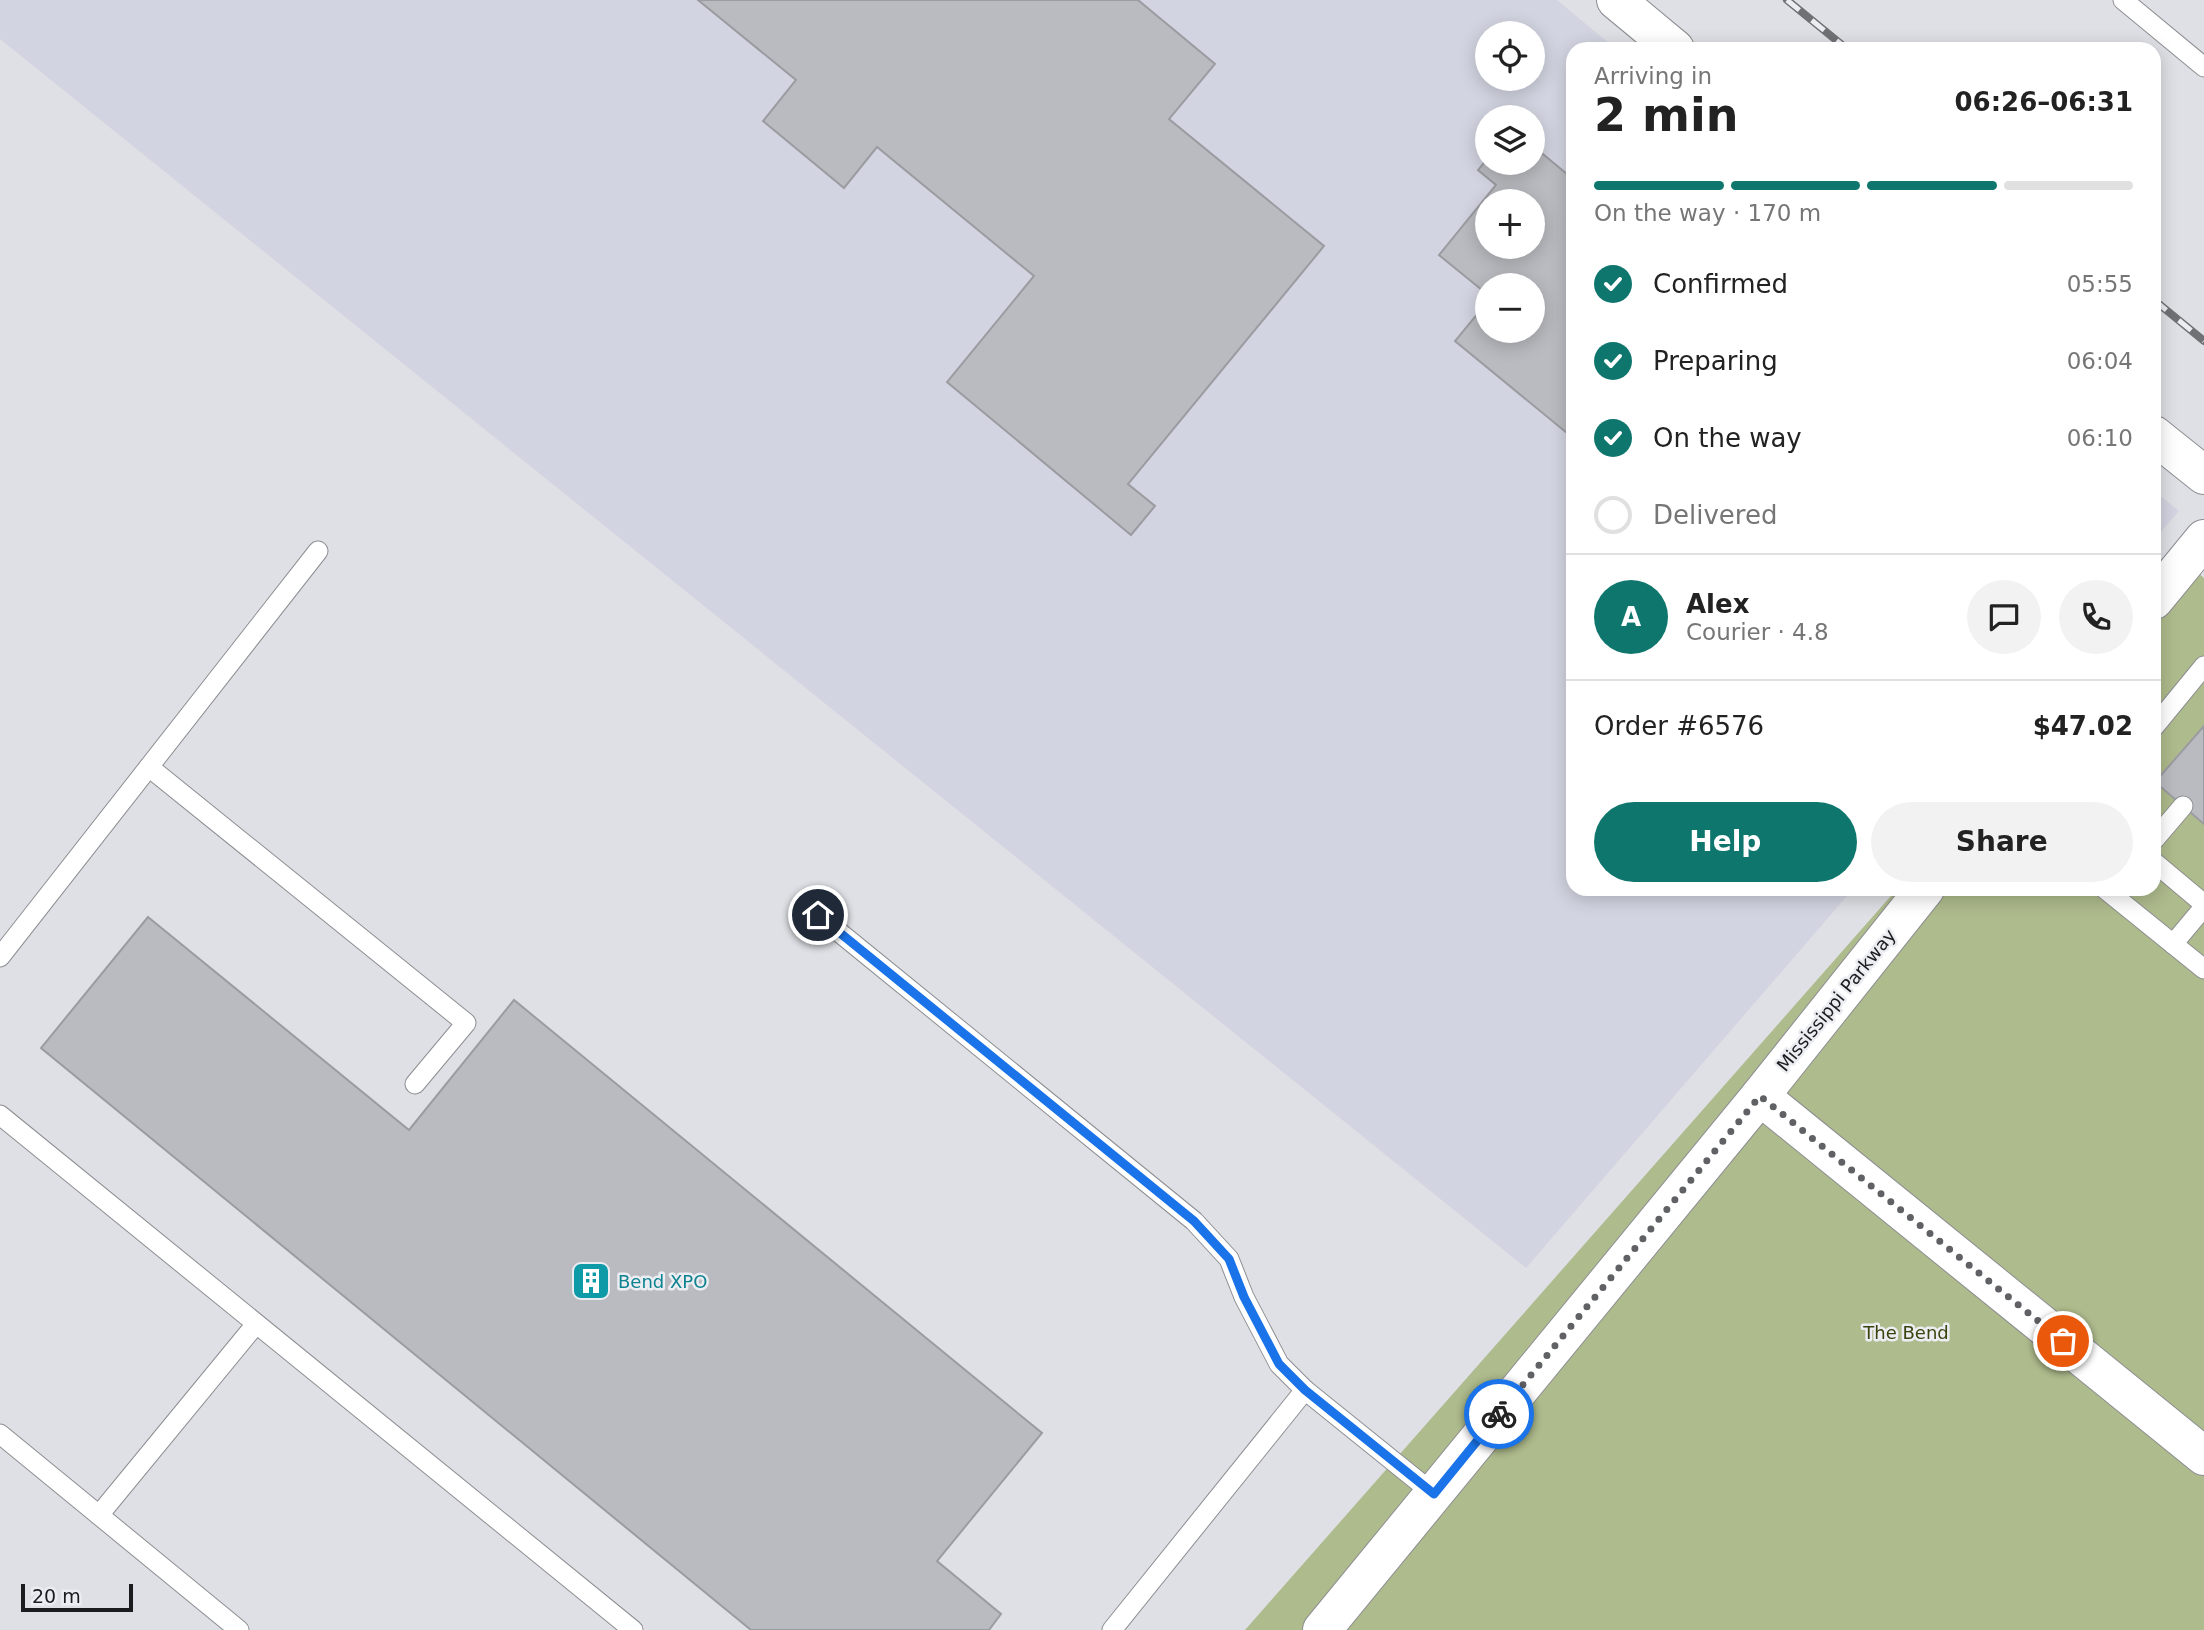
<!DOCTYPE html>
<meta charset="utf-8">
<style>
:root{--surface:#fff;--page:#f2f2f2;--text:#222;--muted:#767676;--line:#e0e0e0;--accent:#0f766e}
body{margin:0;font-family:"DejaVu Sans",sans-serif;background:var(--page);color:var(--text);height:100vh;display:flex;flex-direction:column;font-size:26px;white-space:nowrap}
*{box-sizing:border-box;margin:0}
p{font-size:23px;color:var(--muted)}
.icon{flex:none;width:38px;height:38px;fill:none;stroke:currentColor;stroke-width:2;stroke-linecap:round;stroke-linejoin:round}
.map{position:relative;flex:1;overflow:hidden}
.panel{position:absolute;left:1566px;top:42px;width:595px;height:854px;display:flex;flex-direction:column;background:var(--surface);border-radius:21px;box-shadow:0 4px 18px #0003}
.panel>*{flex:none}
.tools{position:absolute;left:1475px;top:21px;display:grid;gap:14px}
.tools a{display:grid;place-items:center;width:70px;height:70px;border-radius:50%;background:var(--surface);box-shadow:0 4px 18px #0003;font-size:35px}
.scale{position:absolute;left:21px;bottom:18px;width:112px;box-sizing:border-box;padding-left:7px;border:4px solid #1b1c1e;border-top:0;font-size:19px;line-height:24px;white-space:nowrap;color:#1b1c1e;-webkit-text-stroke:5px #ecedf2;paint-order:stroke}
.pin{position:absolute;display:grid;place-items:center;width:60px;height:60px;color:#fff;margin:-30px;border:4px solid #fff;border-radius:50%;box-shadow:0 2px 7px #0007}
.courier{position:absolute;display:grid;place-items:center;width:70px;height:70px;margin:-35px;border:5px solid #1a73e8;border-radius:50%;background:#fff;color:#222;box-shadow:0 2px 9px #0007}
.head em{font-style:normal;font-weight:600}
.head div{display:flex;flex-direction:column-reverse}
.head{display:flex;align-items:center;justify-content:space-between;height:119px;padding:0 28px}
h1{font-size:46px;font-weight:600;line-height:52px}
.bar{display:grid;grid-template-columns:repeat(4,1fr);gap:10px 7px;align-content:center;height:84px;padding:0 28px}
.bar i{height:9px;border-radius:5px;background:var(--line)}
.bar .active{background:var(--accent)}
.bar p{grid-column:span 4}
.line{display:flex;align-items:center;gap:18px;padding:0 28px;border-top:2px solid var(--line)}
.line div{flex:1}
.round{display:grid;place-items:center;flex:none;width:74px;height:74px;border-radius:37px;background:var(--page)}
ol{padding:0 28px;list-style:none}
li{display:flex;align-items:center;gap:21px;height:77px}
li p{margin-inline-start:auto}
li .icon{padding:7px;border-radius:50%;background:var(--accent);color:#fff;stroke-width:4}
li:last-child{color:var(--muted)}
li i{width:38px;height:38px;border:4px solid var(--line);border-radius:50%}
.cta{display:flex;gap:14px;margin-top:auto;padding:14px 28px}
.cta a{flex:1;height:80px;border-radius:42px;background:var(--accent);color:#fff;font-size:28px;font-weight:600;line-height:80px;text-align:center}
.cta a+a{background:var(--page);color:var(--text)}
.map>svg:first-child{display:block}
.built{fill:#d2d5e1;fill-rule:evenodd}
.green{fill:#aebb8c}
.building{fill:#babbc0;stroke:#9b9ca1;stroke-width:2;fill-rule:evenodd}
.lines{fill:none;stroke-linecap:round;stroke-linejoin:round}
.lane-casing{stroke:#8d8e92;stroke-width:21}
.secondary-casing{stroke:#8d8e92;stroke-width:40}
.lane{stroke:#fff;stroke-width:19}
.secondary{stroke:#fff;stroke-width:38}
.rail-casing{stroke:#707175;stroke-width:8}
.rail{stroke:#ecedf2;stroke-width:5;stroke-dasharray:16;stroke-linecap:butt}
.done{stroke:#606164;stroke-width:7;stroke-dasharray:0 12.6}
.route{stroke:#1a73e8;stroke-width:9}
.labels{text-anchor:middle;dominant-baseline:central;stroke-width:5;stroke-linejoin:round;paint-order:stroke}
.street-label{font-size:18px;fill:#1b1c1e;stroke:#ecedf2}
.culture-label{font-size:18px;fill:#0d838f;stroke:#ecedf2;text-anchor:start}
.park-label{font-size:18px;fill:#38440d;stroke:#ecedf2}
</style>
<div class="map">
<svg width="2204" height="1630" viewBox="0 0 2204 1630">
<rect width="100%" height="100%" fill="#dfe0e5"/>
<g class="built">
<path d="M 0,0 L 1557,0 L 1616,49 L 1573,49 L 1573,889 L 1853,889 L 1526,1268 L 0,39 ZM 1488,33 L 1533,33 L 1533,79 L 1488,79 ZM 1488,117 L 1533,117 L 1533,163 L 1488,163 ZM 1488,201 L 1533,201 L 1533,247 L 1488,247 ZM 1488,285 L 1533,285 L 1533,331 L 1488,331 Z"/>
<path d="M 2154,491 L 2179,511 L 2154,540 Z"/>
</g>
<path class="green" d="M 2185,562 L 2204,578 L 2204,1630 L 1245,1630 L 1897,889 L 2154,889 L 2154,597 Z"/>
<g class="building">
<path d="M 698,0 L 1138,0 L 1215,64 L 1169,119 L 1324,246 L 1128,484 L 1155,506 L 1131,535 L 947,382 L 1034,276 L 877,147 L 844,188 L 763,121 L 796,80 Z"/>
<path d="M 1533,150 L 1538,150 L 1573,179 L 1573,438 L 1455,341 L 1488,301 L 1488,331 L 1533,331 L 1533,285 L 1488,285 L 1488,295 L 1439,255 L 1496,185 L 1478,170 L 1488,158 L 1488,163 L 1533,163 ZM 1488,201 L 1533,201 L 1533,247 L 1488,247 Z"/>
<path d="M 2204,726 L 2204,824 L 2155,782 Z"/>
<path d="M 148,917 L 409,1130 L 514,1000 L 1042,1433 L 937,1561 L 1001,1614 L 989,1630 L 751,1630 L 41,1048 Z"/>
</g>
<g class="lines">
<defs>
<g id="lane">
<path d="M 2123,0 L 2204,67"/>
<path d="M 2154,727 L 2204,666"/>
<path d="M 149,767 L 466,1023 L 415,1084"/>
<path d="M 2154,840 L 2183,806"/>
<path d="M 2154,862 L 2204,904"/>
<path d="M 2105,889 L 2204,969"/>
<path d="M 818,915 L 1194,1221 L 1229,1259 L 1244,1297 L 1279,1364 L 1305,1390"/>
<path d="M 2173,944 L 2204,907"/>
<path d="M 0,957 L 318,551"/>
<path d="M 0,1115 L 633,1630"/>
<path d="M 0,1434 L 239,1630"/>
<path d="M 99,1515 L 256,1324"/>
<path d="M 1112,1630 L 1305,1390 L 1434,1494"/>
</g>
<g id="secondary">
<path d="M 1616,0 L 1675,49"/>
<path d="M 2154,435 L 2204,475"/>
<path d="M 2154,600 L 2204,539"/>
<path d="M 1760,1096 L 2204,1456"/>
<path d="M 1322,1630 L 1760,1096 L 1925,889"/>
</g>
</defs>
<use href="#lane" class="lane-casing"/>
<use href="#secondary" class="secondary-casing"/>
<use href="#lane" class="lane"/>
<use href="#secondary" class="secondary"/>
<defs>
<g id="rail">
<path d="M 1787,0 L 1847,49"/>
<path d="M 2154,300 L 2204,341"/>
</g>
</defs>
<use href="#rail" class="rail-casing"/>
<use href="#rail" class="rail"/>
</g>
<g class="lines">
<path class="done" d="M 1499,1414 L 1760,1096 L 2063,1341"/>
<path class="route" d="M 818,915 L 1194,1221 L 1229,1259 L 1244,1297 L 1279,1364 L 1305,1390 L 1434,1494 L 1499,1414"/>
</g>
<defs>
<symbol id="building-square" viewBox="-11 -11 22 22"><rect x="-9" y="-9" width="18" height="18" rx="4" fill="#0f9aa8" stroke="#ecedf2"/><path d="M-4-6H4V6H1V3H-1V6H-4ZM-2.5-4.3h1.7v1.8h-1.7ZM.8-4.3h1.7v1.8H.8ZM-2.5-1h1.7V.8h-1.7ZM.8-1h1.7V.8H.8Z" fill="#fff"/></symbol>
</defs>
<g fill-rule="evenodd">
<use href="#building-square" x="569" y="1259" width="44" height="44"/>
</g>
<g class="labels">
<g class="street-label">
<text transform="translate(1836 1000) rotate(-51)">Mississippi Parkway</text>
</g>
<g class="culture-label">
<text x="618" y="1281">Bend XPO</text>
</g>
<g class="park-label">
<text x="1906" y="1332">The Bend</text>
</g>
</g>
</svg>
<div class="tools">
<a><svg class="icon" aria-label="locate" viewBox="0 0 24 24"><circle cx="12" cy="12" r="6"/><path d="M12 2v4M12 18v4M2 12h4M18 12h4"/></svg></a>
<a><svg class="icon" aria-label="layers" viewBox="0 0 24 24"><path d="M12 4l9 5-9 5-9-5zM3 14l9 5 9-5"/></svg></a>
<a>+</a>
<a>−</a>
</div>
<div class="scale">20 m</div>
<div class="pin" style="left:2063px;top:1341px;background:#ea580c"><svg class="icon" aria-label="bag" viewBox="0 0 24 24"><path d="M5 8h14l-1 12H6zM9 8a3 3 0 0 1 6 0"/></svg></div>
<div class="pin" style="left:818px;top:915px;background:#1f2937"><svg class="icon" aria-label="home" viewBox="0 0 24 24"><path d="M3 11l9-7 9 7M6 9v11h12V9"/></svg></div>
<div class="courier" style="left:1499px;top:1414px"><svg class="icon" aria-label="bike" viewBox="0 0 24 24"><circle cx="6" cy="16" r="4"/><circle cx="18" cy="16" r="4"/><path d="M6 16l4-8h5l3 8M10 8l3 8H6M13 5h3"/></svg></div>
<section class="panel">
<div class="head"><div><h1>2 min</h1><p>Arriving in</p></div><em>06:26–06:31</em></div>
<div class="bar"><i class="active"></i><i class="active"></i><i class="active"></i><i></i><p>On the way · 170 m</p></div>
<ol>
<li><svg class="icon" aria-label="check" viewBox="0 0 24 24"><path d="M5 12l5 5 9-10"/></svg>Confirmed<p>05:55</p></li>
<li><svg class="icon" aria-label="check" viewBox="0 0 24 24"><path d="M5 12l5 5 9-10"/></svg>Preparing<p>06:04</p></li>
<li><svg class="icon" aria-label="check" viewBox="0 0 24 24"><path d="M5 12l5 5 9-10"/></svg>On the way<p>06:10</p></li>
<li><i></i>Delivered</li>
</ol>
<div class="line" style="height:126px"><b class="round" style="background:var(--accent);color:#fff">A</b><div><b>Alex</b><p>Courier · 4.8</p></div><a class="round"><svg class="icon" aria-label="chat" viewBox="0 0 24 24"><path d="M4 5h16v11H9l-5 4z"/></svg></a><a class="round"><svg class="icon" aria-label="phone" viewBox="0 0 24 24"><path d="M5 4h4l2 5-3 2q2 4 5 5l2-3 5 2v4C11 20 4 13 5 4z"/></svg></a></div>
<div class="line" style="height:91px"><div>Order #6576</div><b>$47.02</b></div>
<div class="cta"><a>Help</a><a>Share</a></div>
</section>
</div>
